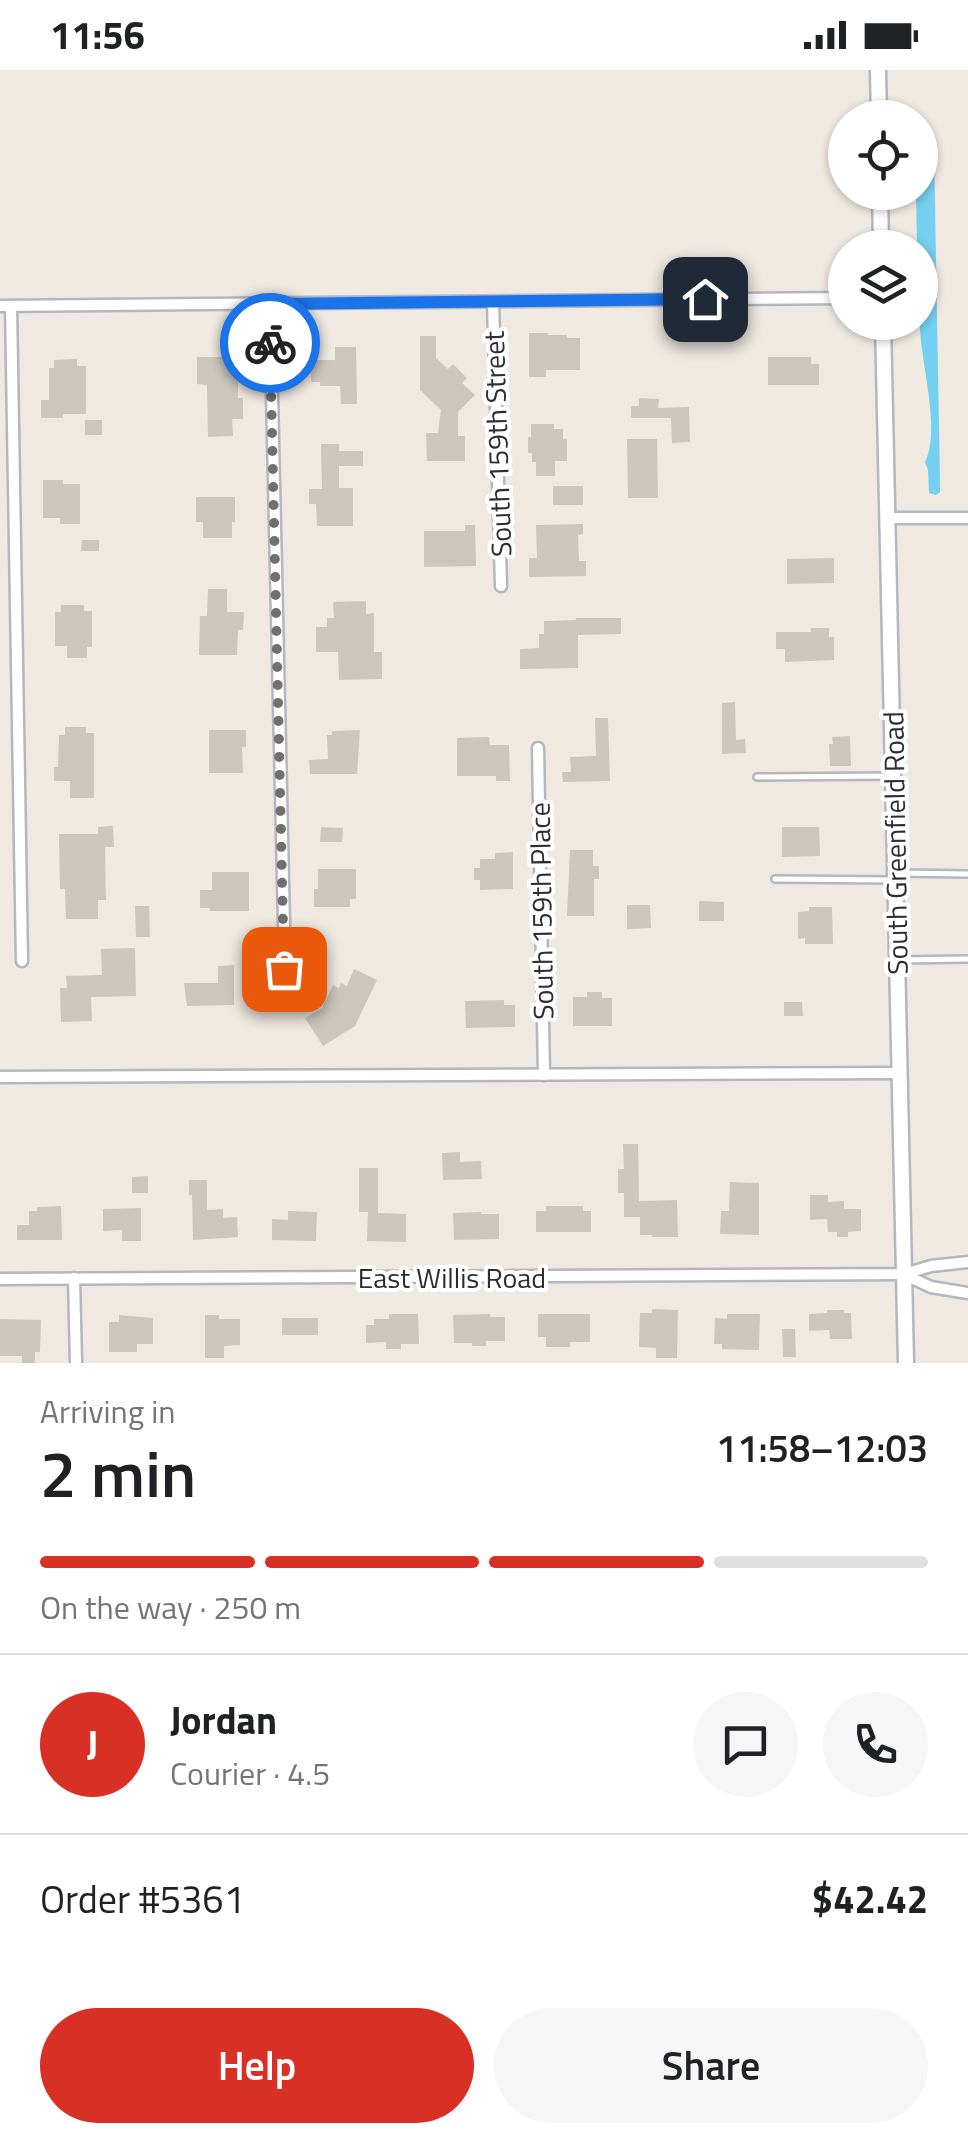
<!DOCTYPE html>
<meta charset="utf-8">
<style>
:root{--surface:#fff;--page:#f6f6f6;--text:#202124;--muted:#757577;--line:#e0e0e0;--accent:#d93025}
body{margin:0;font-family:"Titillium Web",sans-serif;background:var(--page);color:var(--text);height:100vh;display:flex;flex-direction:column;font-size:38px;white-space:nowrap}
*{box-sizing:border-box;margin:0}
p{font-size:32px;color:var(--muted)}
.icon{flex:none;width:55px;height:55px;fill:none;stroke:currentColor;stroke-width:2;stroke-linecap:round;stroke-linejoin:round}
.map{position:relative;height:1293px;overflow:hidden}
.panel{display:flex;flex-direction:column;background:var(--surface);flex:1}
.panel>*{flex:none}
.controls{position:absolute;left:828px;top:30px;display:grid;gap:20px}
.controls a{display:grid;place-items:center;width:110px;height:110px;border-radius:50%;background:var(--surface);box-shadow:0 2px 8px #0004;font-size:50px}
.pin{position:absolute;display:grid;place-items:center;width:85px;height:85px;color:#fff;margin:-42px;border-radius:20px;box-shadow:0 5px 15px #0006}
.courier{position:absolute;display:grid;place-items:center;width:100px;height:100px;margin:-50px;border:8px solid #1a73e8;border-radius:50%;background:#fff;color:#222;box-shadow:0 2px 12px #0007}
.overview em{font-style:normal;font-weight:600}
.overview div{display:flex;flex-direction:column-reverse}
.overview{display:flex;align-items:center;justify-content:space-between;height:170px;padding:0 40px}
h1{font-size:65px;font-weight:600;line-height:75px}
.bar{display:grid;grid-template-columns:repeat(4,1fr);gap:15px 10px;align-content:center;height:120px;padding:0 40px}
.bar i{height:12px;border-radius:8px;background:var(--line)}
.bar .selected{background:var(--accent)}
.bar p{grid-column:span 4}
.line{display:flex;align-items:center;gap:25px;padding:0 40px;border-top:2px solid var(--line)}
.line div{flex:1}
.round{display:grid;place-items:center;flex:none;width:105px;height:105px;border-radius:52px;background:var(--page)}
.primary-button{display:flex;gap:20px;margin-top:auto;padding:20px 40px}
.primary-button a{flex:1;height:115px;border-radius:60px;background:var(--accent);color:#fff;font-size:40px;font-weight:600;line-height:115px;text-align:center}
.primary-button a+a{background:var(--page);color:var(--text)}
.status{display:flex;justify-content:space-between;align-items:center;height:70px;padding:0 50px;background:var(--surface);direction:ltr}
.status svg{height:28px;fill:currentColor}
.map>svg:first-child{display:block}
.water{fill:#75cff0}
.building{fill:#cbc7bf}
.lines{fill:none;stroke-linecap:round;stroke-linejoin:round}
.lane-casing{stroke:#b4b7c1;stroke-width:10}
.street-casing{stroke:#b4b7c1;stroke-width:15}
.secondary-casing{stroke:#b4b7c1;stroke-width:19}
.lane{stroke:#fff;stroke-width:5}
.street{stroke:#fff;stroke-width:10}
.secondary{stroke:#fff;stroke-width:14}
.done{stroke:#726f6d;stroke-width:10;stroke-dasharray:0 18}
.route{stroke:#1a73e8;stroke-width:12}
.labels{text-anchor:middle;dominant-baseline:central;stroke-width:8;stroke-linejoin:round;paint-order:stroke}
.street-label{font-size:28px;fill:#2e2e2e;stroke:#fff}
</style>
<div class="status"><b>11:56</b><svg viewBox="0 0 49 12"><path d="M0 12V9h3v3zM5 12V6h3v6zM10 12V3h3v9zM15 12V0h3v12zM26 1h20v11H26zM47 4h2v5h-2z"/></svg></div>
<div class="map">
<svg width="968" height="1293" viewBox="0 0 968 1293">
<rect width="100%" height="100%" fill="#efe9e1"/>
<path class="water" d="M 920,73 L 925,73 L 934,78 L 940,411 L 940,422 L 936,425 L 929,423 L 928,400 L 925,392 C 941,359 921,295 920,257 C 919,232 920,204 920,178 L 917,177 L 916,123 L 920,122 Z"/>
<g class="building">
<path d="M 529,263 L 548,263 L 548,265 L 567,265 L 567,268 L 580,268 L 580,300 L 546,300 L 546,307 L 529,307 Z"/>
<path d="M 420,266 L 436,266 L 436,288 L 448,299 L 453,294 L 467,308 L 462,313 L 475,325 L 458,342 L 458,366 L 465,366 L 465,391 L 427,391 L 426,363 L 438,363 L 441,340 L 420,320 Z"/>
<path d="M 335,277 L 356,277 L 357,334 L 341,334 L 340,316 L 320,316 L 320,312 L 311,312 L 311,290 L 335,290 Z"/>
<path d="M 224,282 L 238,282 L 238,328 L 243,328 L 243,349 L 232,349 L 233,366 L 208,367 L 207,315 L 197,314 L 197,287 L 224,287 Z"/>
<path d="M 768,287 L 811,287 L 811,294 L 819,294 L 819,315 L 768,315 Z"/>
<path d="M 77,289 L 77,296 L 86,296 L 86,344 L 63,344 L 63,348 L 41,348 L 41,330 L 49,330 L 49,298 L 54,298 L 54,290 Z"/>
<path d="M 639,328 L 659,329 L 658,338 L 689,337 L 690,372 L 672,373 L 671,348 L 631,348 L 631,336 L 639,336 Z"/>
<rect x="85" y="350" width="17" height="15"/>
<path d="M 531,354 L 554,354 L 554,359 L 563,359 L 563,369 L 567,369 L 567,391 L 555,391 L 555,406 L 536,406 L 536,392 L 532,392 L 532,383 L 528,383 L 528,367 L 531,367 Z"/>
<path d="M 627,369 L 657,369 L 658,428 L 628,428 Z"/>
<path d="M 321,374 L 339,374 L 339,381 L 363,381 L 363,396 L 339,396 L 339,418 L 353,418 L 353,456 L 317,456 L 316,434 L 309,434 L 309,419 L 322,419 Z"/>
<path d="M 43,410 L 63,410 L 63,414 L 80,414 L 80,454 L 60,454 L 60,448 L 43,448 Z"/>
<rect x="553" y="416" width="30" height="19"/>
<path d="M 196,427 L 235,427 L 235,452 L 232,452 L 232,468 L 203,468 L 203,452 L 196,452 Z"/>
<path d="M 583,454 L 583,464 L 578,465 L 579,491 L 586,491 L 586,506 L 529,507 L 529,488 L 537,488 L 536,455 Z"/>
<path d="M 465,455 L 475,455 L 476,496 L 424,497 L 424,461 L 465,461 Z"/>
<path d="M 82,470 L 99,470 L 99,481 L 81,481 Z"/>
<path d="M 834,488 L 834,513 L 787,514 L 787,489 Z"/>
<path d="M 208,519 L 227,519 L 227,542 L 244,542 L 243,560 L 238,560 L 237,585 L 199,585 L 200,546 L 207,546 Z"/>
<path d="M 366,531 L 366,544 L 374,543 L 374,582 L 382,582 L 382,609 L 339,610 L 338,582 L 316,582 L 316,557 L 327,557 L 327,548 L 334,548 L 333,532 Z"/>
<path d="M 61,535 L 84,535 L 84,541 L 92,541 L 92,577 L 87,577 L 87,588 L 67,588 L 67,576 L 55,576 L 55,542 L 61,542 Z"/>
<path d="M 576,548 L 621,548 L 621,564 L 578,565 L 578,598 L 520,599 L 520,579 L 539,578 L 539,564 L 544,564 L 544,551 L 576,550 Z"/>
<path d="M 811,558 L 829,558 L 829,567 L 834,567 L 834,590 L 785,592 L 785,579 L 776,579 L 776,562 L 811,562 Z"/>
<path d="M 735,632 L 736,670 L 745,669 L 746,683 L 722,684 L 722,633 Z"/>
<path d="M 595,648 L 608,648 L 610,711 L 563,712 L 562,702 L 571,702 L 570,687 L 596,686 Z"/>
<path d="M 65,657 L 86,657 L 86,663 L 94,663 L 94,728 L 70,728 L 70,711 L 54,711 L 54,697 L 58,697 L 59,665 L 65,665 Z"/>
<path d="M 209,660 L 246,660 L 246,677 L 242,677 L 243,703 L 209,703 Z"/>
<path d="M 360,660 L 357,704 L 310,704 L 309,690 L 328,689 L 327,665 L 332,665 L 332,661 Z"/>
<path d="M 850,666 L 851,696 L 830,696 L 829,674 L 833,674 L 832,667 Z"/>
<path d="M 489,667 L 490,675 L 509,675 L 510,711 L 496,711 L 496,706 L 457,706 L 457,668 Z"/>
<path d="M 113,756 L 114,777 L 105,777 L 106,830 L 98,830 L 98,849 L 66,849 L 65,819 L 60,819 L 59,764 L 98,764 L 98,757 Z"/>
<path d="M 321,757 L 343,758 L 342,772 L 320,772 Z"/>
<path d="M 782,757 L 819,757 L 820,786 L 782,787 Z"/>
<path d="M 570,780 L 593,780 L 593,796 L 599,796 L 599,809 L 594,809 L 594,846 L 567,846 Z"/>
<path d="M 513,782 L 513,819 L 480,820 L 480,810 L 474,810 L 474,798 L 480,798 L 480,789 L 495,789 L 495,783 Z"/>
<path d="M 318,799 L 356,799 L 356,829 L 350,829 L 350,837 L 314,837 L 314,819 L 318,819 Z"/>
<path d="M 212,802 L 249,802 L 249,841 L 210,841 L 210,838 L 200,838 L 200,820 L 212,820 Z"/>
<path d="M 699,831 L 724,832 L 724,851 L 699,851 Z"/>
<path d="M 627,835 L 650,835 L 651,858 L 627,859 Z"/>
<path d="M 135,836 L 149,836 L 150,867 L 136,867 Z"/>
<path d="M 809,837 L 832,837 L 833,874 L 805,874 L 805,868 L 798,869 L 798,842 L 809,841 Z"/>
<path d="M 135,878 L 136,926 L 91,927 L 92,951 L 61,952 L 60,918 L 67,918 L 66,906 L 102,905 L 101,879 Z"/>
<path d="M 234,895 L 234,935 L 187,936 L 184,913 L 218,913 L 218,896 Z"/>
<path d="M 354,899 L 377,910 L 355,956 L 323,976 L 305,948 L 322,938 L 333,915 L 339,918 L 341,913 L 347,916 Z"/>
<path d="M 587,922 L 602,922 L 602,928 L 612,928 L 612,956 L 573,956 L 573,927 L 587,927 Z"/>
<path d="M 504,930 L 504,935 L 515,935 L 515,957 L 466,958 L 465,931 Z"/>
<path d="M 784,932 L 802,932 L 803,946 L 784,946 Z"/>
<path d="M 623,1074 L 638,1074 L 639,1131 L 677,1130 L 678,1167 L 652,1167 L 652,1165 L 640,1165 L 640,1147 L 624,1147 L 624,1123 L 618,1123 L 618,1099 L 624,1099 Z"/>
<path d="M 460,1082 L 460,1092 L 481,1091 L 482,1109 L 443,1110 L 442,1083 Z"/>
<path d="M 359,1098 L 378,1098 L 378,1143 L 406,1144 L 406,1172 L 367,1171 L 368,1142 L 359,1142 Z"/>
<path d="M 148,1106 L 148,1123 L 132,1123 L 132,1107 Z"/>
<path d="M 189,1110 L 207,1110 L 207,1140 L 223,1139 L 223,1148 L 237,1147 L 238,1167 L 193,1170 L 192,1125 L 189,1125 Z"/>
<path d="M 730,1112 L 759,1113 L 759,1165 L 720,1164 L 721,1141 L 729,1141 Z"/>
<path d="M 810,1125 L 828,1125 L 828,1132 L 844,1131 L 844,1139 L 861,1139 L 861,1161 L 848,1162 L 848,1167 L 837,1167 L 837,1162 L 828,1162 L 827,1149 L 810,1150 Z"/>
<path d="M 61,1136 L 62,1170 L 17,1170 L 17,1155 L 29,1155 L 29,1141 L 37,1141 L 37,1137 Z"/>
<path d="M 546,1136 L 583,1136 L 583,1141 L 591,1141 L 591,1162 L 536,1162 L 536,1141 L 546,1141 Z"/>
<path d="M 141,1138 L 141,1171 L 122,1171 L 122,1160 L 103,1161 L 103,1139 Z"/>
<path d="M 288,1141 L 317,1142 L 316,1171 L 272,1170 L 272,1149 L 288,1150 Z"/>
<path d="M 481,1142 L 481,1144 L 499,1144 L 499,1169 L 454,1170 L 453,1143 Z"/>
<path d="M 652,1239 L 678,1240 L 677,1288 L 656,1288 L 656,1278 L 639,1277 L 640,1243 L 652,1243 Z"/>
<path d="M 827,1240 L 844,1240 L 844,1243 L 851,1243 L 852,1269 L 830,1269 L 829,1260 L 809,1261 L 809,1244 L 827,1243 Z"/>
<path d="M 389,1244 L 418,1244 L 419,1274 L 401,1274 L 401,1279 L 386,1279 L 386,1272 L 366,1273 L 366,1255 L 374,1255 L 374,1249 L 389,1249 Z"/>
<path d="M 490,1244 L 490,1247 L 505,1247 L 505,1271 L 486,1271 L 486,1276 L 472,1276 L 472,1273 L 454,1273 L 453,1245 Z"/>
<path d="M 538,1244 L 590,1244 L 590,1272 L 570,1272 L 570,1277 L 546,1277 L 546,1267 L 538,1267 Z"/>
<path d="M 727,1244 L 760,1244 L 759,1280 L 722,1279 L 722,1274 L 714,1274 L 715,1248 L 727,1249 Z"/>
<path d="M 119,1245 L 153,1248 L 153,1274 L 137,1274 L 137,1282 L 109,1282 L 109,1252 L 119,1252 Z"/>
<path d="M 205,1245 L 219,1245 L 219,1249 L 240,1249 L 240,1275 L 224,1276 L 224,1288 L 205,1288 Z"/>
<rect x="282" y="1248" width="36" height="17"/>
<path d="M 0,1249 L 41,1250 L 40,1282 L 35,1282 L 35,1293 L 22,1293 L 22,1286 L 0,1286 Z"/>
<path d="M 782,1259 L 795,1259 L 796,1287 L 783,1287 Z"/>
</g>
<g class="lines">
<defs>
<g id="lane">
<path d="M 757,707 L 891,706"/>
<path d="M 899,803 L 968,804"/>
<path d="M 775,809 L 893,810"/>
<path d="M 901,890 L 968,889"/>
</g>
<g id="street">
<path d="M 493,232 L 501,516"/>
<path d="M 270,235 L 285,899"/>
<path d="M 0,236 L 845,228"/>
<path d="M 11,236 L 22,891"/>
<path d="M 887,448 L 968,448"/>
<path d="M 538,678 L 544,1005"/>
<path d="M 0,1007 L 901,1003"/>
<path d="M 905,1205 L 931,1217 L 968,1223"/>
<path d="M 74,1208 L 76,1293"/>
<path d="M 0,1209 L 904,1204 L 931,1196 L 968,1192"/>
</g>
<g id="secondary">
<path d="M 878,0 L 879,48"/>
<path d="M 880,122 L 881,178"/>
<path d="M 883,252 L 906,1293"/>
</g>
</defs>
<use href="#lane" class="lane-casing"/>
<use href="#street" class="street-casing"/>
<use href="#secondary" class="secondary-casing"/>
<use href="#lane" class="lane"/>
<use href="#street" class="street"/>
<use href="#secondary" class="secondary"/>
</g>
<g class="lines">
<path class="done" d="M 270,273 L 284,899"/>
<path class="route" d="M 270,273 L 270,234 L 705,229"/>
</g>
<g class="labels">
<g class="street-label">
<text transform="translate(497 374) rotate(-92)">South 159th Street</text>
<text transform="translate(895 773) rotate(-91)">South Greenfield Road</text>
<text transform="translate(541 841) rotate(-91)">South 159th Place</text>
<text x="452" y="1207">East Willis Road</text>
</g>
</g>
</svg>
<div class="controls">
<a><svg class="icon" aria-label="locate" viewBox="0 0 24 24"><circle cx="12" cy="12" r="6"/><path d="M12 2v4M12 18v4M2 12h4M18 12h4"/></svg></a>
<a><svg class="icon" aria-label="layers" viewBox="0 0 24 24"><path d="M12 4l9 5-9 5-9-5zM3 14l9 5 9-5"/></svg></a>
</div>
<div class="pin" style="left:284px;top:899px;background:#ea580c"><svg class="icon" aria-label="bag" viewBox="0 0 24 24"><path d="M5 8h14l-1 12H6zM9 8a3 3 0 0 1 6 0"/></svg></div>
<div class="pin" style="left:705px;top:229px;background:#1f2937"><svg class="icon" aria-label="home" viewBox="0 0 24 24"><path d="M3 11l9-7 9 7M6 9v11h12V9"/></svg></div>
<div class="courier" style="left:270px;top:273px"><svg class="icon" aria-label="bike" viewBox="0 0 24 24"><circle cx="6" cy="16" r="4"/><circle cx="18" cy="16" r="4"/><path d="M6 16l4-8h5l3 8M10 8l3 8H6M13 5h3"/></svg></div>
</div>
<section class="panel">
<div class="overview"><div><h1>2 min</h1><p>Arriving in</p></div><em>11:58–12:03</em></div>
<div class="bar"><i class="selected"></i><i class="selected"></i><i class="selected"></i><i></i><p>On the way · 250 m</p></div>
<div class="line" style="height:180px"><b class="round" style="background:var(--accent);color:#fff">J</b><div><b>Jordan</b><p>Courier · 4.5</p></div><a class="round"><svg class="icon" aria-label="chat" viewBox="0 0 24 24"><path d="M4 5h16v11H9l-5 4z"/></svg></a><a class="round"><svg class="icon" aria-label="phone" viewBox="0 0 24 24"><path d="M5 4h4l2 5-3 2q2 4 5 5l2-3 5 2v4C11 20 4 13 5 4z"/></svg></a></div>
<div class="line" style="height:130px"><div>Order #5361</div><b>$42.42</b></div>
<div class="primary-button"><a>Help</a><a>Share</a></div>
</section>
